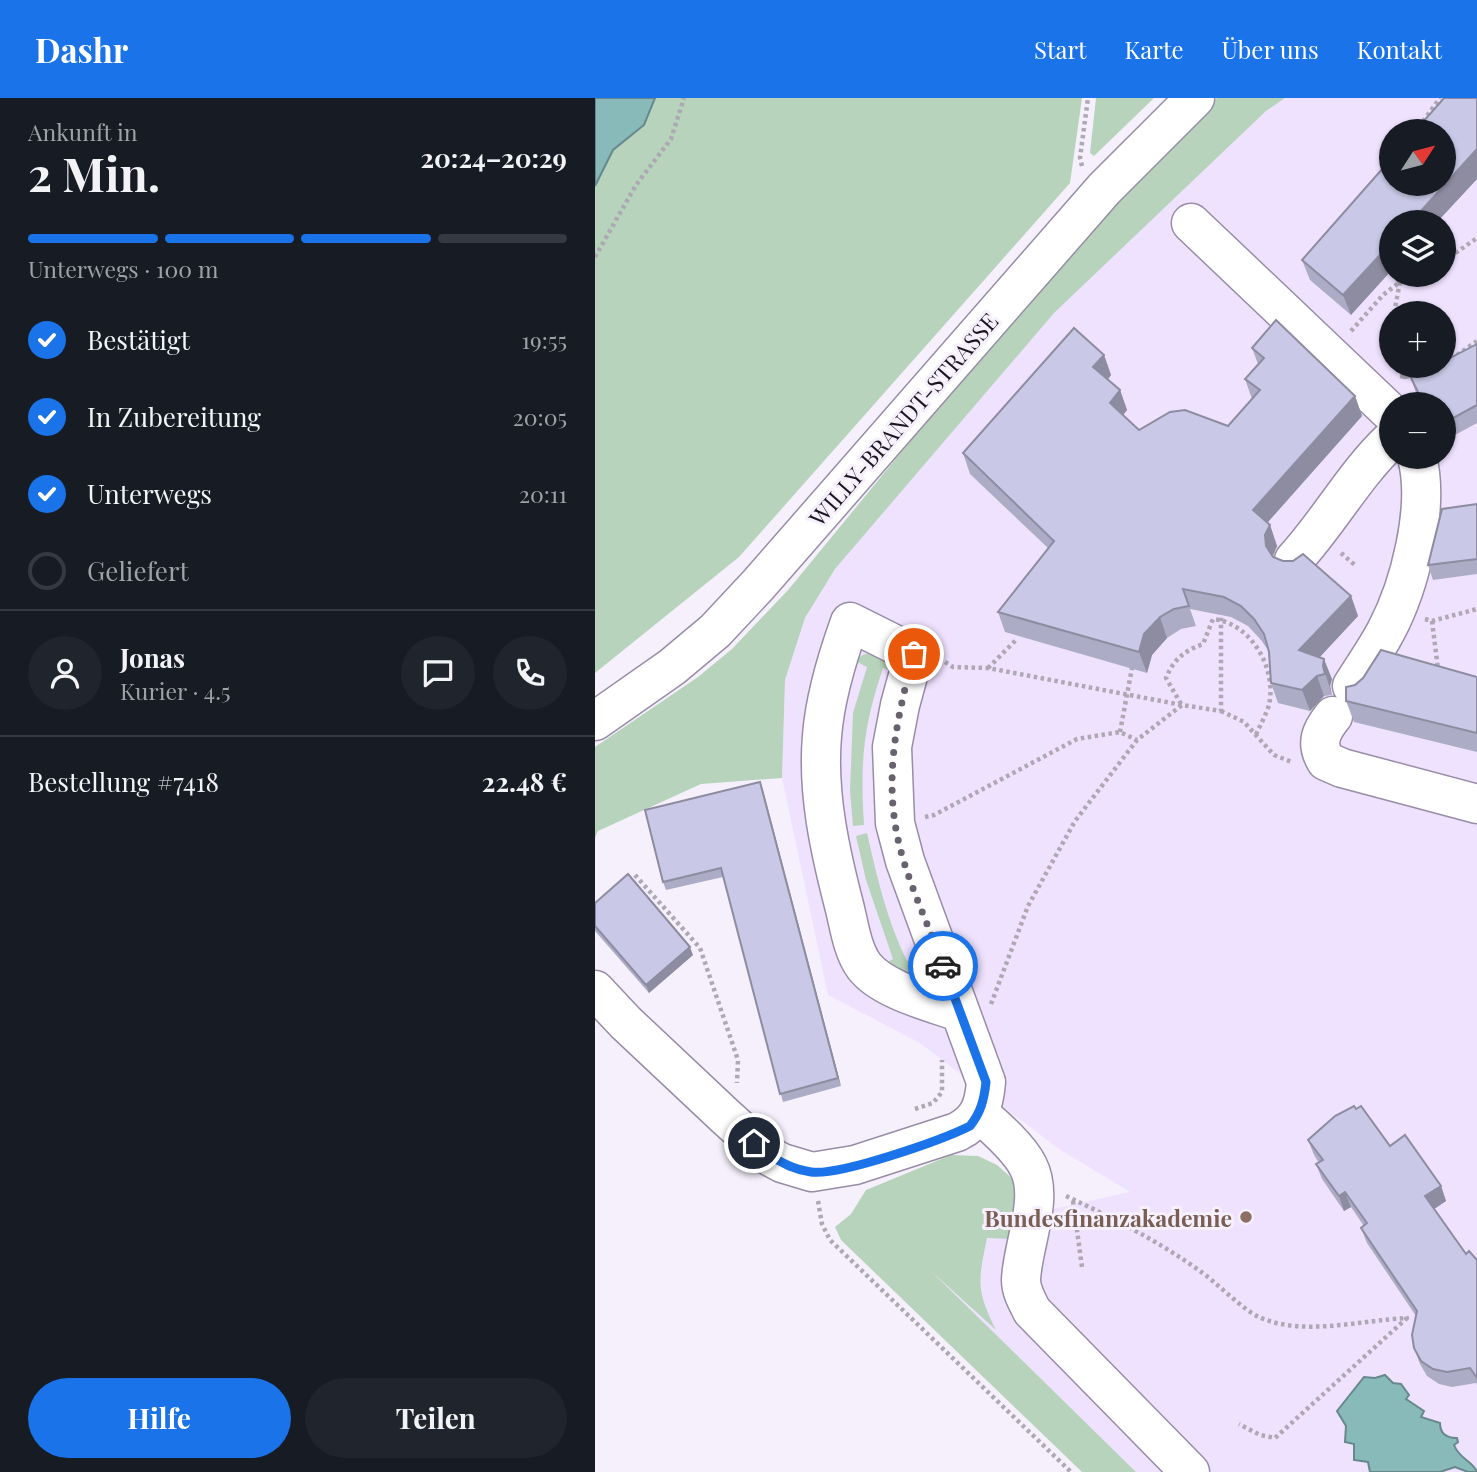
<!DOCTYPE html>
<html lang="de">
<meta charset="utf-8">
<style>
:root{--surface:#171b24;--page:#20242c;--text:#f1f3f6;--muted:#9ea1a6;--line:#363941;--accent:#1a73e8}
body{margin:0;font-family:"Playfair Display",serif;background:var(--page);color:var(--text);height:100vh;display:flex;flex-direction:column;font-size:26px;white-space:nowrap}
*{box-sizing:border-box;margin:0}
p{font-size:23px;color:var(--muted)}
.icon{flex:none;width:38px;height:38px;fill:none;stroke:currentColor;stroke-width:2;stroke-linecap:round;stroke-linejoin:round}
.map{position:relative;flex:1;overflow:hidden}
.sheet{display:flex;flex-direction:column;background:var(--surface);width:595px}
.sheet>*{flex:none}
.needle{width:46px;rotate:54deg}
.fabs{position:absolute;left:784px;top:21px;display:grid;gap:14px}
.fabs a{display:grid;place-items:center;width:77px;height:77px;border-radius:50%;background:var(--surface);box-shadow:0 2px 5px #0004;font-size:35px}
.pin{position:absolute;display:grid;place-items:center;width:60px;height:60px;color:#fff;margin:-30px;border:4px solid #fff;border-radius:50%;box-shadow:0 2px 7px #0007}
.courier{position:absolute;display:grid;place-items:center;width:70px;height:70px;margin:-35px;border:5px solid #1a73e8;border-radius:50%;background:#fff;color:#222;box-shadow:0 2px 9px #0007}
.overview em{font-style:normal;font-weight:700}
.overview div{display:flex;flex-direction:column-reverse}
.overview{display:flex;align-items:center;justify-content:space-between;height:119px;padding:0 28px}
h1{font-size:46px;font-weight:700;line-height:52px}
.bar{display:grid;grid-template-columns:repeat(4,1fr);gap:10px 7px;align-content:center;height:84px;padding:0 28px}
.bar i{height:9px;border-radius:5px;background:var(--line)}
.bar .selected{background:var(--accent)}
.bar p{grid-column:span 4}
.line{display:flex;align-items:center;gap:18px;padding:0 28px;border-top:2px solid var(--line)}
.line div{flex:1}
.round{display:grid;place-items:center;flex:none;width:74px;height:74px;border-radius:37px;background:var(--page)}
ol{padding:0 28px;list-style:none}
li{display:flex;align-items:center;gap:21px;height:77px}
li p{margin-inline-start:auto}
li .icon{padding:7px;border-radius:50%;background:var(--accent);color:#fff;stroke-width:4}
li:last-child{color:var(--muted)}
li i{width:38px;height:38px;border:4px solid var(--line);border-radius:50%}
.action{display:flex;gap:14px;margin-top:auto;padding:14px 28px}
.action a{flex:1;height:80px;border-radius:42px;background:var(--accent);color:#fff;font-size:28px;font-weight:700;line-height:80px;text-align:center}
.action a+a{background:var(--page);color:var(--text)}
header{display:flex;align-items:center;gap:42px;box-sizing:border-box;height:98px;padding:0 35px;background:var(--accent);color:#fff}
header strong{font-size:33px}
nav{display:flex;gap:38px;margin-inline-start:auto;font-size:24px}
main{display:flex;flex:1;min-height:0}
.map>svg:first-child{display:block}
.built{fill:#efe2ff;fill-rule:evenodd}
.green{fill:#b7d3bb}
.water{fill:#88baba;stroke:#67888c;stroke-width:2}
.lines{fill:none;stroke-linecap:round;stroke-linejoin:round}
.minor-casing{stroke:#988ca7;stroke-width:41}
.path{stroke:#ada8b3;stroke-width:4.5;stroke-dasharray:3.5 3.5;stroke-linecap:butt}
.minor{stroke:#fff;stroke-width:38}
.wall{fill:#adacc6}
.shaded-wall{fill:#8d8ca1}
.building{fill:#c9c8e6;stroke:#8d8ca1;stroke-width:2}
.done{stroke:#67626d;stroke-width:7;stroke-dasharray:0 12.6}
.route{stroke:#1a73e8;stroke-width:9}
.education-dot{fill:#8d6e63;stroke:#f5f0fc;stroke-width:2.5}
.labels{text-anchor:middle;dominant-baseline:central;stroke-width:6;stroke-linejoin:round;paint-order:stroke}
.street-label{font-size:23px;fill:#1a1520;stroke:#f5f0fc}
.education-label{font-size:23px;font-weight:bold;fill:#785e54;stroke:#f5f0fc;text-anchor:end}
</style>
<header>
<strong>Dashr</strong>
<nav><a>Start</a><a>Karte</a><a>Über uns</a><a>Kontakt</a></nav>
</header>
<main>
<section class="sheet">
<div class="overview"><div><h1>2 Min.</h1><p>Ankunft in</p></div><em>20:24–20:29</em></div>
<div class="bar"><i class="selected"></i><i class="selected"></i><i class="selected"></i><i></i><p>Unterwegs · 100 m</p></div>
<ol>
<li><svg class="icon" aria-label="check" viewBox="0 0 24 24"><path d="M5 12l5 5 9-10"/></svg>Bestätigt<p>19:55</p></li>
<li><svg class="icon" aria-label="check" viewBox="0 0 24 24"><path d="M5 12l5 5 9-10"/></svg>In Zubereitung<p>20:05</p></li>
<li><svg class="icon" aria-label="check" viewBox="0 0 24 24"><path d="M5 12l5 5 9-10"/></svg>Unterwegs<p>20:11</p></li>
<li><i></i>Geliefert</li>
</ol>
<div class="line" style="height:126px"><a class="round"><svg class="icon" aria-label="person" viewBox="0 0 24 24"><circle cx="12" cy="8" r="4"/><path d="M4 21q1-7 8-7t8 7"/></svg></a><div><b>Jonas</b><p>Kurier · 4.5</p></div><a class="round"><svg class="icon" aria-label="chat" viewBox="0 0 24 24"><path d="M4 5h16v11H9l-5 4z"/></svg></a><a class="round"><svg class="icon" aria-label="phone" viewBox="0 0 24 24"><path d="M5 4h4l2 5-3 2q2 4 5 5l2-3 5 2v4C11 20 4 13 5 4z"/></svg></a></div>
<div class="line" style="height:91px"><div>Bestellung #7418</div><b>22.48 €</b></div>
<div class="action"><a>Hilfe</a><a>Teilen</a></div>
</section>
<div class="map">
<svg width="882" height="1374" viewBox="0 0 882 1374">
<rect width="100%" height="100%" fill="#f5f0fc"/>
<path class="built" d="M 690,0 L 882,0 L 882,1374 L 541,1374 L 306,1144 L 535,1094 L 464,1051 L 325,945 L 233,897 L 187,680 L 190,582 L 210,520 L 240,471 L 458,215 L 671,13 ZM 796,33 L 849,33 L 849,86 L 796,86 ZM 796,124 L 849,124 L 849,177 L 796,177 ZM 796,215 L 849,215 L 849,268 L 796,268 ZM 796,306 L 849,306 L 849,359 L 796,359 Z"/>
<g class="green">
<path d="M 60,0 L 487,0 L 475,85 L 144,459 L 0,575 L 0,88 L 18,52 L 49,27 Z"/>
<path d="M 501,0 L 559,0 L 499,58 L 495,55 Z"/>
<path d="M 622,0 L 690,0 L 671,13 L 459,215 L 240,471 L 210,520 L 190,582 L 187,680 L 106,686 L 3,733 L 0,740 L 0,649 L 103,579 L 137,551 L 194,491 L 358,291 L 572,48 Z"/>
<path d="M 282,554 L 294,559 L 303,576 L 288,570 C 268,629 265,665 269,727 L 258,728 L 255,693 L 258,615 L 272,569 L 258,562 L 270,556 Z"/>
<path d="M 272,735 C 282,779 292,823 312,863 L 328,860 L 330,871 L 327,877 L 319,881 L 287,867 L 298,861 L 271,782 L 261,738 Z"/>
<path d="M 356,1057 L 383,1058 L 402,1067 L 418,1081 L 421,1093 L 417,1141 L 392,1140 C 383,1184 381,1192 401,1232 L 336,1173 L 541,1374 L 487,1374 L 246,1142 L 240,1129 L 256,1116 L 271,1092 Z"/>
</g>
<g class="water">
<path d="M 0,0 L 60,0 L 49,27 L 18,52 L 0,88 Z"/>
<path d="M 790,1277 L 798,1285 L 806,1286 L 814,1297 L 811,1301 L 829,1313 L 826,1319 L 845,1325 C 845,1336 852,1340 862,1340 L 863,1344 L 859,1347 C 865,1362 877,1362 882,1374 L 873,1374 L 860,1369 L 845,1374 L 775,1374 L 773,1364 L 759,1362 L 759,1346 L 750,1344 L 751,1328 L 742,1313 L 769,1279 L 780,1280 Z"/>
</g>
<g class="lines">
<defs>
<g id="minor">
<path d="M 596,125 L 796,315"/>
<path d="M 699,462 C 734,424 759,377 796,342"/>
<path d="M 757,588 C 768,570 781,552 791,533 C 815,488 835,409 822,359"/>
<path d="M 738,618 C 726,633 720,645 731,663 L 747,670 L 882,706"/>
<path d="M 0,623 L 77,569 L 120,533 L 163,487 L 509,91 L 600,0"/>
<path d="M 0,892 L 31,925 L 131,1019 L 174,1058 L 187,1065 L 217,1074 L 260,1067 L 362,1034 C 384,1023 389,1008 391,984 L 310,763 L 300,725 L 297,649 L 305,607 L 319,556 L 255,524 C 242,560 230,599 227,638 C 222,695 235,753 249,807 C 254,826 257,852 269,868 C 287,892 336,904 364,914"/>
<path d="M 385,1016 C 400,1029 424,1050 433,1068 C 450,1100 427,1148 426,1182 C 426,1193 432,1203 437,1213 L 595,1374"/>
</g>
</defs>
<use href="#minor" class="minor-casing"/>
<g class="path">
<path d="M 824,29 L 845,0"/>
<path d="M 487,68 L 485,60 L 493,0"/>
<path d="M 0,159 L 41,87 L 76,41 L 89,0"/>
<path d="M 849,163 L 882,140"/>
<path d="M 799,215 L 805,184 L 825,177"/>
<path d="M 756,233 L 788,197 L 805,184 L 798,177"/>
<path d="M 862,257 L 882,243"/>
<path d="M 805,278 L 811,279 L 842,268"/>
<path d="M 810,281 L 810,268"/>
<path d="M 746,455 L 761,468"/>
<path d="M 830,521 L 837,523 L 882,511"/>
<path d="M 837,523 L 843,571"/>
<path d="M 350,564 L 358,569 L 393,570 L 587,607"/>
<path d="M 393,570 L 422,541"/>
<path d="M 586,606 L 571,580 C 579,561 589,553 608,546 L 618,521 C 656,525 682,570 674,607 C 671,617 665,627 661,637"/>
<path d="M 626,613 L 649,624 L 679,657 L 697,664"/>
<path d="M 525,634 L 537,570"/>
<path d="M 330,719 L 339,717 L 482,641 L 525,634 L 542,642"/>
<path d="M 40,777 L 105,850 L 143,962 L 142,985"/>
<path d="M 396,906 L 433,808 L 480,723 L 542,642 L 587,607 L 626,613 L 626,517"/>
<path d="M 320,1011 L 338,1005 L 347,994 L 347,962"/>
<path d="M 471,1098 C 518,1120 563,1143 605,1173 C 622,1185 648,1212 664,1219 C 707,1239 767,1222 812,1220 L 680,1340 L 665,1337 L 644,1326"/>
<path d="M 223,1103 L 227,1126 L 235,1142 L 476,1374"/>
<path d="M 478,1103 L 487,1169"/>
</g>
<use href="#minor" class="minor"/>
</g>
<g class="wall">
<path d="M 882,81 L 842,124 L 796,124 L 756,217 L 715,182 L 707,162 Z"/>
<path d="M 882,246 L 882,325 L 849,343 L 849,306 L 827,306 L 821,295 L 816,280 Z"/>
<path d="M 657,250 L 760,298 L 767,318 L 672,425 L 675,427 L 682,448 L 678,459 L 756,498 L 763,518 L 724,559 L 737,581 L 735,588 L 737,597 L 729,598 L 715,613 L 683,605 L 676,585 L 673,552 L 666,542 L 653,528 L 636,519 L 595,511 L 601,528 L 586,531 L 572,540 L 557,557 L 552,575 L 410,534 L 403,514 L 453,450 L 375,376 L 368,355 L 509,257 L 516,277 L 513,282 L 525,292 L 532,312 L 528,317 L 544,332 L 633,328 L 657,301 L 650,281 L 663,266 Z"/>
<path d="M 882,406 L 882,476 L 838,482 L 833,467 Z"/>
<path d="M 882,579 L 882,654 L 759,624 L 751,603 Z"/>
<path d="M 165,684 L 246,988 L 188,1004 L 128,779 L 71,792 L 68,784 Z"/>
<path d="M 0,805 L 98,857 L 54,895 L 0,833 Z"/>
<path d="M 713,1042 L 795,1048 L 846,1088 L 851,1103 L 839,1111 L 871,1156 L 882,1162 L 882,1287 L 881,1285 L 857,1289 L 844,1286 L 832,1278 L 825,1266 L 819,1250 L 821,1218 L 772,1145 L 766,1130 L 769,1128 L 756,1109 L 749,1113 L 727,1081 L 721,1066 L 724,1065 L 719,1057 Z"/>
</g>
<g class="shaded-wall">
<path d="M 882,51 L 882,81 L 842,124 L 816,124 Z"/>
<path d="M 796,145 L 796,173 L 756,217 L 748,197 Z"/>
<path d="M 509,257 L 516,277 L 506,289 L 498,269 Z"/>
<path d="M 525,292 L 532,312 L 522,325 L 515,305 Z"/>
<path d="M 760,298 L 767,318 L 665,433 L 658,412 Z"/>
<path d="M 675,427 L 682,448 L 678,457 L 678,468 L 671,448 L 670,437 Z"/>
<path d="M 756,498 L 763,518 L 712,573 L 704,552 Z"/>
<path d="M 565,519 L 572,540 L 557,557 L 552,575 L 544,554 L 549,536 Z"/>
<path d="M 729,561 L 737,581 L 735,588 L 737,597 L 728,568 Z"/>
<path d="M 722,578 L 729,598 L 715,613 L 707,592 Z"/>
<path d="M 165,684 L 168,692 L 246,988 L 243,980 Z"/>
<path d="M 95,849 L 98,857 L 54,895 L 51,887 Z"/>
<path d="M 846,1088 L 851,1103 L 836,1113 L 830,1098 Z"/>
<path d="M 750,1094 L 756,1109 L 749,1113 L 744,1098 Z"/>
</g>
<g class="building">
<path d="M 849,0 L 882,0 L 882,51 L 816,124 L 796,124 L 796,145 L 748,197 L 707,162 L 796,61 L 796,86 L 849,86 L 849,33 L 820,33 Z"/>
<path d="M 681,222 L 760,298 L 658,412 L 675,427 L 670,437 L 671,448 L 678,459 L 688,463 L 698,463 L 708,456 L 756,498 L 704,552 L 729,561 L 728,568 L 730,576 L 722,578 L 707,592 L 676,585 L 674,554 L 669,536 L 659,521 L 646,508 L 629,499 L 588,491 L 594,508 L 579,511 L 565,519 L 549,536 L 544,554 L 403,514 L 459,443 L 368,355 L 479,230 L 509,257 L 498,269 L 525,292 L 515,305 L 544,332 L 575,314 L 590,312 L 633,328 L 665,292 L 650,281 L 669,260 L 657,250 Z"/>
<path d="M 882,246 L 882,307 L 849,325 L 849,306 L 829,306 L 816,280 L 840,268 L 849,268 L 849,263 Z"/>
<path d="M 882,406 L 882,461 L 833,467 L 847,411 Z"/>
<path d="M 786,552 L 882,579 L 882,635 L 751,603 L 751,589 L 760,587 L 768,580 Z"/>
<path d="M 165,684 L 243,980 L 185,996 L 126,770 L 68,784 L 50,712 Z"/>
<path d="M 33,776 L 95,849 L 51,887 L 0,828 L 0,805 Z"/>
<path d="M 759,1008 L 761,1011 L 766,1008 L 795,1048 L 810,1037 L 846,1088 L 830,1098 L 871,1156 L 874,1153 L 882,1162 L 882,1280 L 875,1270 L 852,1274 L 838,1271 L 826,1263 L 819,1250 L 817,1237 L 822,1213 L 766,1130 L 772,1125 L 750,1094 L 744,1098 L 721,1066 L 728,1062 L 713,1042 L 740,1018 Z"/>
</g>
<g class="lines">
<path class="done" d="M 319,556 C 304,611 291,667 300,725 C 307,774 332,821 348,868"/>
<path class="route" d="M 159,1045 C 175,1059 194,1071 216,1074 C 245,1078 347,1042 375,1028 C 386,1014 389,1002 391,984 L 348,868"/>
</g>
<circle class="education-dot" cx="651" cy="1119" r="7"/>
<g class="labels">
<g class="street-label">
<text transform="translate(308 321) rotate(-49)">WILLY-BRANDT-STRASSE</text>
</g>
<g class="education-label">
<text x="637" y="1119">Bundesfinanzakademie</text>
</g>
</g>
</svg>
<div class="fabs">
<a><svg class="needle" viewBox="-14 -14 28 28"><path d="M0-13l5 13h-10z" fill="#e53935"/><path d="M0 13l5-13h-10z" fill="#9ea1a6"/></svg></a>
<a><svg class="icon" aria-label="layers" viewBox="0 0 24 24"><path d="M12 4l9 5-9 5-9-5zM3 14l9 5 9-5"/></svg></a>
<a>+</a>
<a>−</a>
</div>
<div class="pin" style="left:319px;top:556px;background:#ea580c"><svg class="icon" aria-label="bag" viewBox="0 0 24 24"><path d="M5 8h14l-1 12H6zM9 8a3 3 0 0 1 6 0"/></svg></div>
<div class="pin" style="left:159px;top:1045px;background:#1f2937"><svg class="icon" aria-label="home" viewBox="0 0 24 24"><path d="M3 11l9-7 9 7M6 9v11h12V9"/></svg></div>
<div class="courier" style="left:348px;top:868px"><svg class="icon" aria-label="car" viewBox="0 0 24 24"><path d="M5 17H2v-5l4-1 3-4h7l3 4 3 1v5h-3M9 17h6M6 11h13"/><circle cx="7" cy="17" r="2"/><circle cx="17" cy="17" r="2"/></svg></div>
</div>
</main>
